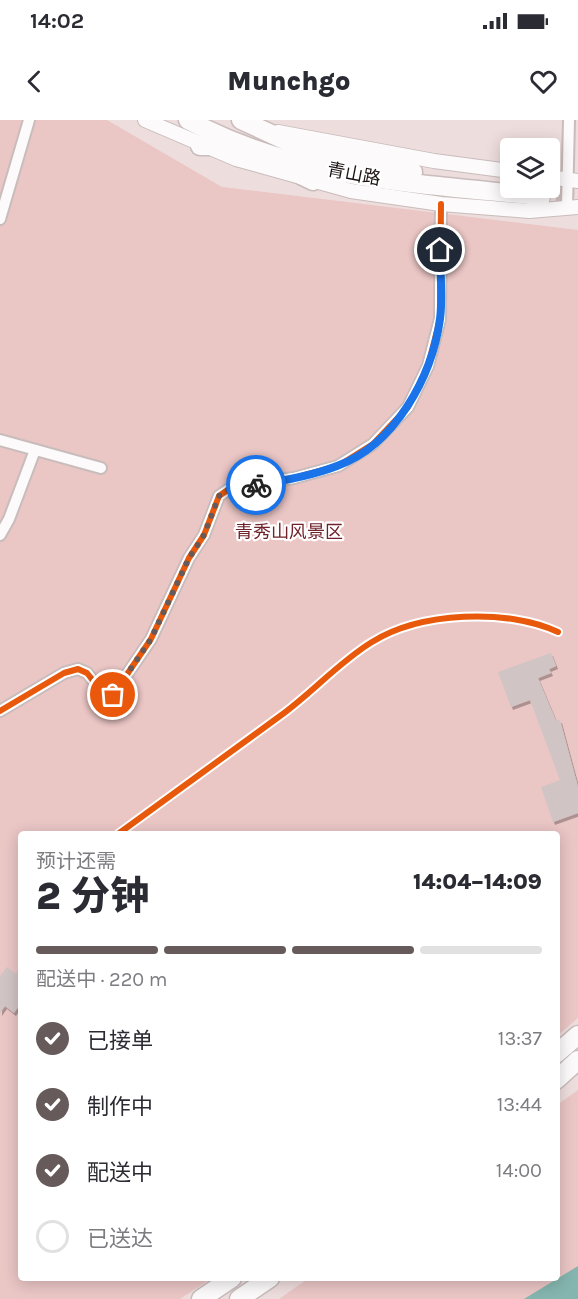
<!DOCTYPE html>
<html lang="zh">
<meta charset="utf-8">
<style>
:root{--surface:#fff;--page:#f7f7f7;--text:#2b2b33;--muted:#7c7c81;--line:#e1e1e2;--accent:#665a5a}
body{margin:0;font-family:Karla,"Noto Sans SC",sans-serif;background:var(--page);color:var(--text);height:100vh;display:flex;flex-direction:column;font-size:22px;white-space:nowrap}
*{box-sizing:border-box;margin:0}
p{font-size:20px;color:var(--muted)}
.icon{flex:none;width:33px;height:33px;fill:none;stroke:currentColor;stroke-width:2;stroke-linecap:round;stroke-linejoin:round}
.map{position:relative;flex:1;overflow:hidden}
.panel{position:absolute;left:18px;top:711px;width:542px;height:450px;display:flex;flex-direction:column;background:var(--surface);border-radius:6px;box-shadow:0 3px 15px #0003}
.panel>*{flex:none}
.fabs{position:absolute;left:500px;top:18px;display:grid;gap:12px}
.fabs a{display:grid;place-items:center;width:60px;height:60px;border-radius:6px;background:var(--surface);box-shadow:0 3px 15px #0003;font-size:30px}
.pin{position:absolute;display:grid;place-items:center;width:51px;height:51px;color:#fff;margin:-26px;border:3px solid #fff;border-radius:50%;box-shadow:0 2px 6px #0007}
.courier{position:absolute;display:grid;place-items:center;width:60px;height:60px;margin:-30px;border:4px solid #1a73e8;border-radius:50%;background:#fff;color:#222;box-shadow:0 2px 8px #0007}
.headline em{font-style:normal;font-weight:800}
.headline div{display:flex;flex-direction:column-reverse}
.headline{display:flex;align-items:center;justify-content:space-between;height:102px;padding:0 18px}
h1{font-size:39px;font-weight:800;line-height:45px}
.bar{display:grid;grid-template-columns:repeat(4,1fr);gap:9px 6px;align-content:center;height:72px;padding:0 18px}
.bar i{height:8px;border-radius:4px;background:var(--line)}
.bar .active{background:var(--accent)}
.bar p{grid-column:span 4}
ol{padding:0 18px;list-style:none}
li{display:flex;align-items:center;gap:18px;height:66px}
li p{margin-inline-start:auto}
li .icon{padding:6px;border-radius:50%;background:var(--accent);color:#fff;stroke-width:4}
li:last-child{color:var(--muted)}
li i{width:33px;height:33px;border:3px solid var(--line);border-radius:50%}
.status{display:flex;justify-content:space-between;align-items:center;height:42px;padding:0 30px;background:var(--surface);direction:ltr}
.status svg{height:16px;fill:currentColor}
header{display:flex;justify-content:space-between;align-items:center;height:78px;padding:0 18px;background:var(--surface);font-size:27px;font-weight:800}
.map>svg:first-child{display:block}
.green{fill:#eac6c5}
.water{fill:#84b5ae}
.building{fill:#d1c4c4;filter:url(#shadow)}
.lines{fill:none;stroke-linecap:round;stroke-linejoin:round}
.trunk-tunnel{stroke:#cfbfbf;stroke-width:18;stroke-dasharray:18 9;stroke-linecap:butt}
.minor-casing{stroke:#c9bcbc;stroke-width:14}
.tertiary-casing{stroke:#c9bcbc;stroke-width:16}
.primary-casing{stroke:#c9bcbc;stroke-width:21}
.trunk-casing{stroke:#c9bcbc;stroke-width:21}
.minor{stroke:#fcfafa;stroke-width:10}
.tertiary{stroke:#fcfafa;stroke-width:14}
.primary{stroke:#fcfafa;stroke-width:18}
.trunk{stroke:#fcfafa;stroke-width:18}
.cycleway-casing{stroke:#fff;stroke-width:10}
.cycleway{stroke:#e8590c;stroke-width:6}
.done{stroke:#665a5a;stroke-width:6;stroke-dasharray:0 10.8}
.route{stroke:#1a73e8;stroke-width:8}
.labels{text-anchor:middle;dominant-baseline:central;stroke-width:4.5;stroke-linejoin:round;paint-order:stroke}
.street-label{font-size:18px;fill:#1d1313;stroke:#fff}
.park-label{font-size:18px;fill:#6f2229;stroke:#fff}
</style>
<div class="status"><b>14:02</b><svg viewBox="0 0 49 12"><path d="M0 12V9h3v3zM5 12V6h3v6zM10 12V3h3v9zM15 12V0h3v12zM26 1h20v11H26zM47 4h2v5h-2z"/></svg></div>
<header><svg class="icon" aria-label="back" viewBox="0 0 24 24"><path d="M15 5l-7 7 7 7"/></svg>Munchgo<svg class="icon" aria-label="heart" viewBox="0 0 24 24"><path d="M12 20l-8-8c-3-5 5-10 8-4 3-6 11-1 8 4z"/></svg></header>
<div class="map">
<svg width="578" height="1179" viewBox="0 0 578 1179">
<defs>
<filter id="shadow"><feDropShadow dx="2" dy="3" stdDeviation="0" flood-color="#0004"/></filter>
</defs>
<rect width="100%" height="100%" fill="#edd"/>
<g class="green">
<path d="M 0,0 L 107,0 L 222,67 L 578,110 L 578,898 L 557,916 L 556,714 L 21,714 L 21,1158 L 212,1158 L 180,1179 L 0,1179 Z"/>
<path d="M 578,970 L 578,1179 L 279,1179 L 309,1158 L 556,1158 L 557,985 Z"/>
</g>
<path class="water" d="M 578,1146 L 578,1179 L 524,1179 Z"/>
<g class="building">
<path d="M 551,533 L 556,546 L 549,549 L 551,553 L 538,558 L 556,601 L 560,600 L 578,667 L 578,693 L 553,702 L 541,667 L 560,660 L 530,580 L 511,587 L 498,552 Z"/>
<path d="M 7,847 L 16,854 L 21,847 L 21,883 L 14,893 L 5,886 L 0,893 L 0,856 Z"/>
</g>
<g class="lines">
<path class="trunk-tunnel" d="M 529,75 L 578,80"/>
<defs>
<g id="minor">
<path d="M 567,86 L 569,0"/>
<path d="M 0,99 L 29,0"/>
<path d="M 0,320 L 101,348"/>
<path d="M 0,415 L 9,399 L 35,330"/>
<path d="M 0,591 L 64,553 L 78,549 L 87,553 L 103,573 L 113,575 L 151,519 L 189,438 L 204,415 L 219,376 L 232,367 L 294,358 L 338,346 L 373,324 L 408,287 L 428,246 L 440,199 L 441,84"/>
</g>
<g id="tertiary">
<path d="M 145,0 L 236,39 L 351,71 L 441,84 L 529,91 L 578,87"/>
<path d="M 278,12 L 434,41 L 510,51"/>
<path d="M 549,57 L 578,61"/>
<path d="M 531,90 L 542,81 L 545,68"/>
</g>
<g id="primary">
<path d="M 556,934 L 578,915"/>
<path d="M 556,960 L 578,940"/>
<path d="M 201,1179 L 232,1158"/>
<path d="M 239,1179 L 270,1158"/>
</g>
<g id="trunk">
<path d="M 188,0 C 296,58 409,63 529,75"/>
<path d="M 241,0 L 304,29 L 413,52"/>
<path d="M 200,26 L 235,26"/>
<path d="M 282,46 L 313,61"/>
</g>
</defs>
<use href="#minor" class="minor-casing"/>
<use href="#tertiary" class="tertiary-casing"/>
<use href="#primary" class="primary-casing"/>
<use href="#trunk" class="trunk-casing"/>
<use href="#minor" class="minor"/>
<use href="#tertiary" class="tertiary"/>
<use href="#primary" class="primary"/>
<use href="#trunk" class="trunk"/>
<defs>
<g id="cycleway">
<path d="M 0,591 L 64,553 L 78,549 L 87,553 L 103,573 L 113,575 L 151,519 L 189,438 L 204,415 L 219,376 L 232,367 L 294,358 L 338,346 L 373,324 L 408,287 L 428,246 L 440,199 L 441,84"/>
<path d="M 118,714 C 172,675 226,635 280,596 C 312,573 339,542 372,522 C 420,492 507,488 558,512"/>
</g>
</defs>
<use href="#cycleway" class="cycleway-casing"/>
<use href="#cycleway" class="cycleway"/>
</g>
<g class="lines">
<path class="done" d="M 113,575 L 151,519 L 189,438 L 204,415 L 219,376 L 232,367 L 256,365"/>
<path class="route" d="M 256,365 C 283,361 311,356 337,346 C 395,325 432,257 440,199 C 443,176 440,152 440,130"/>
</g>
<g class="labels">
<g class="street-label">
<text transform="translate(354 54) rotate(11)">青山路</text>
</g>
<g class="park-label">
<text x="289" y="412">青秀山风景区</text>
</g>
</g>
</svg>
<div class="fabs">
<a><svg class="icon" aria-label="layers" viewBox="0 0 24 24"><path d="M12 4l9 5-9 5-9-5zM3 14l9 5 9-5"/></svg></a>
</div>
<div class="pin" style="left:113px;top:575px;background:#ea580c"><svg class="icon" aria-label="bag" viewBox="0 0 24 24"><path d="M5 8h14l-1 12H6zM9 8a3 3 0 0 1 6 0"/></svg></div>
<div class="pin" style="left:440px;top:130px;background:#1f2937"><svg class="icon" aria-label="home" viewBox="0 0 24 24"><path d="M3 11l9-7 9 7M6 9v11h12V9"/></svg></div>
<div class="courier" style="left:256px;top:365px"><svg class="icon" aria-label="bike" viewBox="0 0 24 24"><circle cx="6" cy="16" r="4"/><circle cx="18" cy="16" r="4"/><path d="M6 16l4-8h5l3 8M10 8l3 8H6M13 5h3"/></svg></div>
<section class="panel">
<div class="headline"><div><h1>2 分钟</h1><p>预计还需</p></div><em>14:04–14:09</em></div>
<div class="bar"><i class="active"></i><i class="active"></i><i class="active"></i><i></i><p>配送中 · 220 m</p></div>
<ol>
<li><svg class="icon" aria-label="check" viewBox="0 0 24 24"><path d="M5 12l5 5 9-10"/></svg>已接单<p>13:37</p></li>
<li><svg class="icon" aria-label="check" viewBox="0 0 24 24"><path d="M5 12l5 5 9-10"/></svg>制作中<p>13:44</p></li>
<li><svg class="icon" aria-label="check" viewBox="0 0 24 24"><path d="M5 12l5 5 9-10"/></svg>配送中<p>14:00</p></li>
<li><i></i>已送达</li>
</ol>
</section>
</div>
